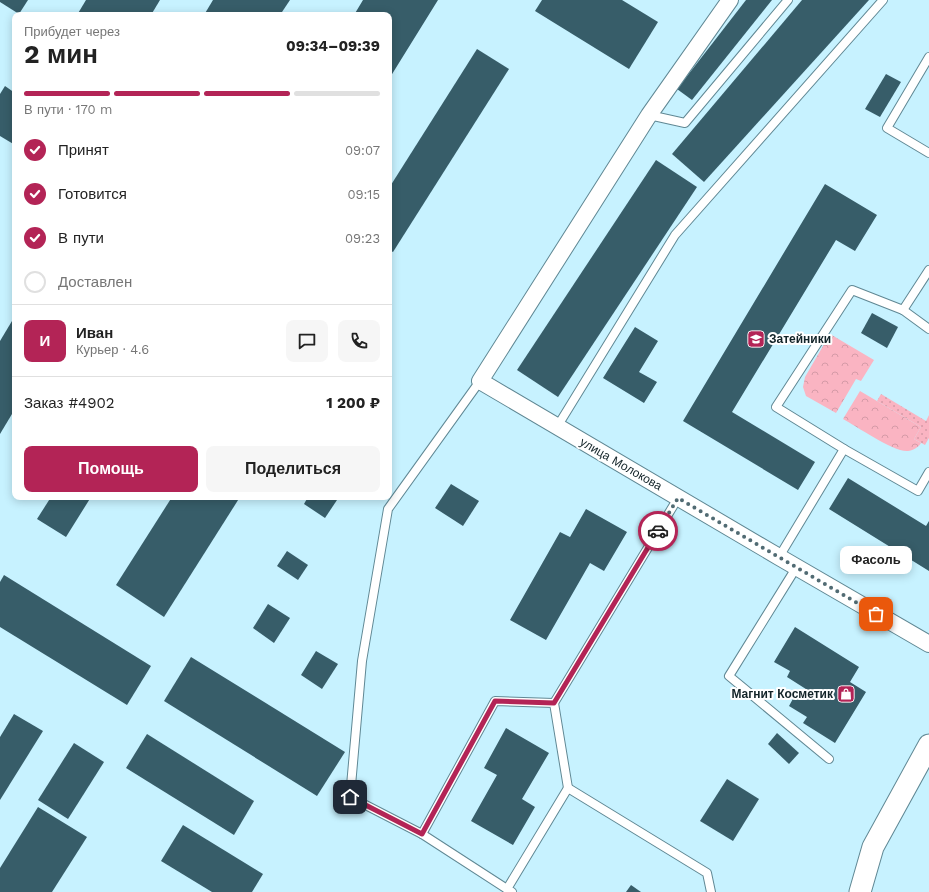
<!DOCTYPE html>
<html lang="ru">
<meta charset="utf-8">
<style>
:root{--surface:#fff;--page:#f6f6f6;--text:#222;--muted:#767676;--line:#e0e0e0;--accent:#b32456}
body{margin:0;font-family:"Work Sans",sans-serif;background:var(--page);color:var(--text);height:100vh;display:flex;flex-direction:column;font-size:15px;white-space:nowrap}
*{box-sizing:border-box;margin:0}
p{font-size:13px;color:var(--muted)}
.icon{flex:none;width:22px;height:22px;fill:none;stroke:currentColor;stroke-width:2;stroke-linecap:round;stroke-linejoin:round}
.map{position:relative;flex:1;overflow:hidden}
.side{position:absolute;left:12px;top:12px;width:380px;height:488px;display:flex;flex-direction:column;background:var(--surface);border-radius:8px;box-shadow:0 2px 10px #0003}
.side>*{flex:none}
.pin{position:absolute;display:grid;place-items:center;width:34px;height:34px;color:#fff;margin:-17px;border-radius:8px;box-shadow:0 2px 6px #0006}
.courier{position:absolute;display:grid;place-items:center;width:40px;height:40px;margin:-20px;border:3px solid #b32456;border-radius:50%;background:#fff;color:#222;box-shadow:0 1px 5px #0007}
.bubble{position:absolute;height:28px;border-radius:8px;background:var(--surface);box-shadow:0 2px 10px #0003;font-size:13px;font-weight:700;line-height:28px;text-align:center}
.summary em{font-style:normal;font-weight:700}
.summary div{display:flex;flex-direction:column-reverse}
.summary{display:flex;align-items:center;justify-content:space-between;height:68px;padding:0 12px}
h1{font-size:26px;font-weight:700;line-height:30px}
.bar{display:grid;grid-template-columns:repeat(4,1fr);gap:6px 4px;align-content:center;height:48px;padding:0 12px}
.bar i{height:5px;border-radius:3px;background:var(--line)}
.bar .active{background:var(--accent)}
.bar p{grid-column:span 4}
.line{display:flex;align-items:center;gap:10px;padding:0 12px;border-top:1px solid var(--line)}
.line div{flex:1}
.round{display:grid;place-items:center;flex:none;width:42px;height:42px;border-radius:8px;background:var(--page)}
ol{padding:0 12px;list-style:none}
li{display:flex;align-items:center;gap:12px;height:44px}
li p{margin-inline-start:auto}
li .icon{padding:4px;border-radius:50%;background:var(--accent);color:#fff;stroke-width:4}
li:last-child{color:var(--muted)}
li i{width:22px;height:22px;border:2px solid var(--line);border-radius:50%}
.button{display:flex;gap:8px;margin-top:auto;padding:8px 12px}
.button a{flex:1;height:46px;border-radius:8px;background:var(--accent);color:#fff;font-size:16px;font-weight:700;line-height:46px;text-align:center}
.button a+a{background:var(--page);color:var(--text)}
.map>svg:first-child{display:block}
.grass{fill:url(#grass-dots)}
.forest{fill:url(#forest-crowns)}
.building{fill:#375d69}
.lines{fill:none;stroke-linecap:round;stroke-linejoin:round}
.service-casing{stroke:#608894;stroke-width:10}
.minor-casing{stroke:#608894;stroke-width:18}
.tertiary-casing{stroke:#608894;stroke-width:23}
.service{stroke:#fff;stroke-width:8}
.minor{stroke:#fff;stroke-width:16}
.tertiary{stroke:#fff;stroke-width:21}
.done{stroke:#516b73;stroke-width:4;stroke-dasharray:0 7.2}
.route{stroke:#b32456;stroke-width:5}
.labels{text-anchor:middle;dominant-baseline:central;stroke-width:4;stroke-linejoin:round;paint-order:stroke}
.poi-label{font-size:12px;font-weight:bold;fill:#122328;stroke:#fff;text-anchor:start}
.street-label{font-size:12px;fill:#122328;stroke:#fff}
</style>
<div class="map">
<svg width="929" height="892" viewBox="0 0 929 892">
<defs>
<pattern id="grass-dots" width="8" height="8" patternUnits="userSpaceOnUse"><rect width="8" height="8" fill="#fab4c2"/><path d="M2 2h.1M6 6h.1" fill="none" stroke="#d59aa7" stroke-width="1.8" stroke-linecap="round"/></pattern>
<pattern id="forest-crowns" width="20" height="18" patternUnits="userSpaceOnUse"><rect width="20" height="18" fill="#fab4c2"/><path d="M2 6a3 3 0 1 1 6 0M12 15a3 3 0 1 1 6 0" fill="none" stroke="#d59aa7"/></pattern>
</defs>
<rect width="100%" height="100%" fill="#c7f2ff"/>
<path class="grass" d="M 881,394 L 926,421 L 929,415 L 929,438 L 925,445 L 914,439 L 921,427 L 877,401 Z"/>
<g class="forest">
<path d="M 830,334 L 874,360 L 861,381 L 856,379 L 836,413 L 806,396 L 803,387 L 805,377 Z"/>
<path d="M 860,391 L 921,427 L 914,439 L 921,443 C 919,447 912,451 908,451 C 895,453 856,426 843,419 Z"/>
</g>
<g class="building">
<path d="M 0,0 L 28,0 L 19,14 L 0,2 Z"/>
<path d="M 86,0 L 160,0 L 151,15 L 77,15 Z"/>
<path d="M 213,0 L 290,0 L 280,15 L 204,15 Z"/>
<path d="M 363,0 L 438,0 L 389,79 L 389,15 L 354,15 Z"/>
<path d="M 542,0 L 622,0 L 658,22 L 629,69 L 535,11 Z"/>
<path d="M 746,0 L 772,0 L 692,100 L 677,89 Z"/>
<path d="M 802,0 L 869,0 L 704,182 L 672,154 Z"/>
<path d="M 477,49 L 509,69 L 393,252 L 389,250 L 389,188 Z"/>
<path d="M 886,74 L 901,82 L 880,117 L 865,109 Z"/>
<path d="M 5,86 L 15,93 L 15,145 L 0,136 L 0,94 Z"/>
<path d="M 656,160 L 697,187 L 558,397 L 517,370 Z"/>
<path d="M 825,184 L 877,215 L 855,251 L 836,240 L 732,412 L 815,462 L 798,490 L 683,421 Z"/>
<path d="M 872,313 L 898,327 L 887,348 L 861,333 Z"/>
<path d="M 15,316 L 15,409 L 0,434 L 0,341 Z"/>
<path d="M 635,327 L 658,341 L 639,372 L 657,382 L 644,403 L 603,378 Z"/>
<path d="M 848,478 L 926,526 L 929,521 L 929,571 L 829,509 Z"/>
<path d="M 451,484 L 479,501 L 463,526 L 435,508 Z"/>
<path d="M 51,497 L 91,497 L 66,537 L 37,519 Z"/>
<path d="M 172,497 L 240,497 L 164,617 L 116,585 Z"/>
<path d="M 308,497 L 339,497 L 325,518 L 304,504 Z"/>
<path d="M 586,509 L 627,532 L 604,571 L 590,563 L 546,640 L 510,620 L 560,532 L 570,537 Z"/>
<path d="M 287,551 L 308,565 L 298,580 L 277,566 Z"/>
<path d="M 4,575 L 151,666 L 127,705 L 0,627 L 0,582 Z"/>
<path d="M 268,604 L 290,618 L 274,643 L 253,628 Z"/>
<path d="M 795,627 L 859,667 L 850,682 L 866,692 L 835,743 L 803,723 L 807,717 L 789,706 L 795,695 L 803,700 L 809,691 L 787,677 L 790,671 L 774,662 Z"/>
<path d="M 316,651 L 338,664 L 322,689 L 301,675 Z"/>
<path d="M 191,657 L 345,752 L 317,796 L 164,701 Z"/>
<path d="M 14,714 L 43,731 L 0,800 L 0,737 Z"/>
<path d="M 506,728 L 549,753 L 522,799 L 535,807 L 513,845 L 471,821 L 497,775 L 484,768 Z"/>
<path d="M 777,733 L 799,753 L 789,764 L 768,744 Z"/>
<path d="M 147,734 L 254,801 L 234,835 L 126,768 Z"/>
<path d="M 74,743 L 104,762 L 68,819 L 38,800 Z"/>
<path d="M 727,779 L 759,799 L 733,841 L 700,821 Z"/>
<path d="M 38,807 L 87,837 L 52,892 L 0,892 L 0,868 Z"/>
<path d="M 183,825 L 263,874 L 252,892 L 212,892 L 161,861 Z"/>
<path d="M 631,885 L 641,892 L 626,892 Z"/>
</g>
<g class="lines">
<defs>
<g id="service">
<path d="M 929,57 L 887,128 L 929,153"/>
<path d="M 649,115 L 685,123 L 788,0"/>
<path d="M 903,310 L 929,329"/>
<path d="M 480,381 L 388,509 L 362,661 L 350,797 L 422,834 L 507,889"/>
<path d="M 557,427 L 675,235 L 883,0"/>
<path d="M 844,449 L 776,407 L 852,290 L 903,310 L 929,270"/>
<path d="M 779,557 L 844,449 L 918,491 L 929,472"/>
<path d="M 796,568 L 729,676 L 829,759"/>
<path d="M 554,703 L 678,498"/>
<path d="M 422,834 L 495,701 L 554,703 L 568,788"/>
<path d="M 512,892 L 507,889 L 568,788 L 707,873 L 711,892"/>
</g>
<path id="minor" d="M 730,0 L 649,115 L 480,381 L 779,557 L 929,644"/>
<path id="tertiary" d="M 860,892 L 873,847 L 929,745"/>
</defs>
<use href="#service" class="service-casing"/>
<use href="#minor" class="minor-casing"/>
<use href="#tertiary" class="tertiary-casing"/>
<use href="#service" class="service"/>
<use href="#minor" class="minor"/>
<use href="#tertiary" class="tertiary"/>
</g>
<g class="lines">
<path class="done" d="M 658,531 L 678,498 L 876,614"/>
<path class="route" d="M 350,797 L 422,834 L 495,701 L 554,703 L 658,531"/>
</g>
<defs>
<symbol id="school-square" viewBox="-11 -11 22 22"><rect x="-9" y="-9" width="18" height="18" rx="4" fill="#b32456" stroke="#fff"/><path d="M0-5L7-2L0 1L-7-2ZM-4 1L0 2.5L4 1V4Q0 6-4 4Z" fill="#fff"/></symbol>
<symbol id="shop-square" viewBox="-11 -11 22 22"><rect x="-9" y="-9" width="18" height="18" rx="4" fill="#b32456" stroke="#fff"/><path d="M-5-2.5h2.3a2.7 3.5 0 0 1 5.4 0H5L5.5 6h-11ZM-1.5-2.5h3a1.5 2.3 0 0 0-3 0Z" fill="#fff"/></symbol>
</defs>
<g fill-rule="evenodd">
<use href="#school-square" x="746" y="329" width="20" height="20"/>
<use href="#shop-square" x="836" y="684" width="20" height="20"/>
</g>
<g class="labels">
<g class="poi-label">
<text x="769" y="339">Затейники</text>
<text x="833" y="694" text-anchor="end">Магнит Косметик</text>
</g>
<g class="street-label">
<text transform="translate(621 464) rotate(30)">улица Молокова</text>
</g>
</g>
</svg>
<div class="pin" style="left:876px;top:614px;background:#ea580c"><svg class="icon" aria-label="bag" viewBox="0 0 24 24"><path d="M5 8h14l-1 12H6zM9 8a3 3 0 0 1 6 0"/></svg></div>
<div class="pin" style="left:350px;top:797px;background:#1f2937"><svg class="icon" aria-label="home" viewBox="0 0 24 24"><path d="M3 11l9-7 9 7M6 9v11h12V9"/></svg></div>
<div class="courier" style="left:658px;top:531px"><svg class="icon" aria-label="car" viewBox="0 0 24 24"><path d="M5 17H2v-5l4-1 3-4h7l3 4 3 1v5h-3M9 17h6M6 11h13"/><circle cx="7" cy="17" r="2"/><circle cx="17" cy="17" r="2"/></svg></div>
<div class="bubble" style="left:840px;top:546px;width:72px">Фасоль</div>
<section class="side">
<div class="summary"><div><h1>2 мин</h1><p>Прибудет через</p></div><em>09:34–09:39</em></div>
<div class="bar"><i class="active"></i><i class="active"></i><i class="active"></i><i></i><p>В пути · 170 m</p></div>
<ol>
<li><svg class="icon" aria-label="check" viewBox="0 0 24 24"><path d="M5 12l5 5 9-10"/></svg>Принят<p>09:07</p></li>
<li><svg class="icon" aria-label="check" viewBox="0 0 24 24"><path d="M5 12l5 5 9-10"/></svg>Готовится<p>09:15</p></li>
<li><svg class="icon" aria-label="check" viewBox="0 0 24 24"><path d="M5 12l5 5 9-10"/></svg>В пути<p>09:23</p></li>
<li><i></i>Доставлен</li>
</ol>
<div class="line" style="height:72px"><b class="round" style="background:var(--accent);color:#fff">И</b><div><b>Иван</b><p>Курьер · 4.6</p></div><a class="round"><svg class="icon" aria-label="chat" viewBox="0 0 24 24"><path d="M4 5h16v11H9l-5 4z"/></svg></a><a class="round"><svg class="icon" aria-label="phone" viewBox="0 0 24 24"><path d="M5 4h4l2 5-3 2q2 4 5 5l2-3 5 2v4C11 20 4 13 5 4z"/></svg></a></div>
<div class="line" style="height:52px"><div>Заказ #4902</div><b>1 200 ₽</b></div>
<div class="button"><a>Помощь</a><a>Поделиться</a></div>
</section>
</div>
